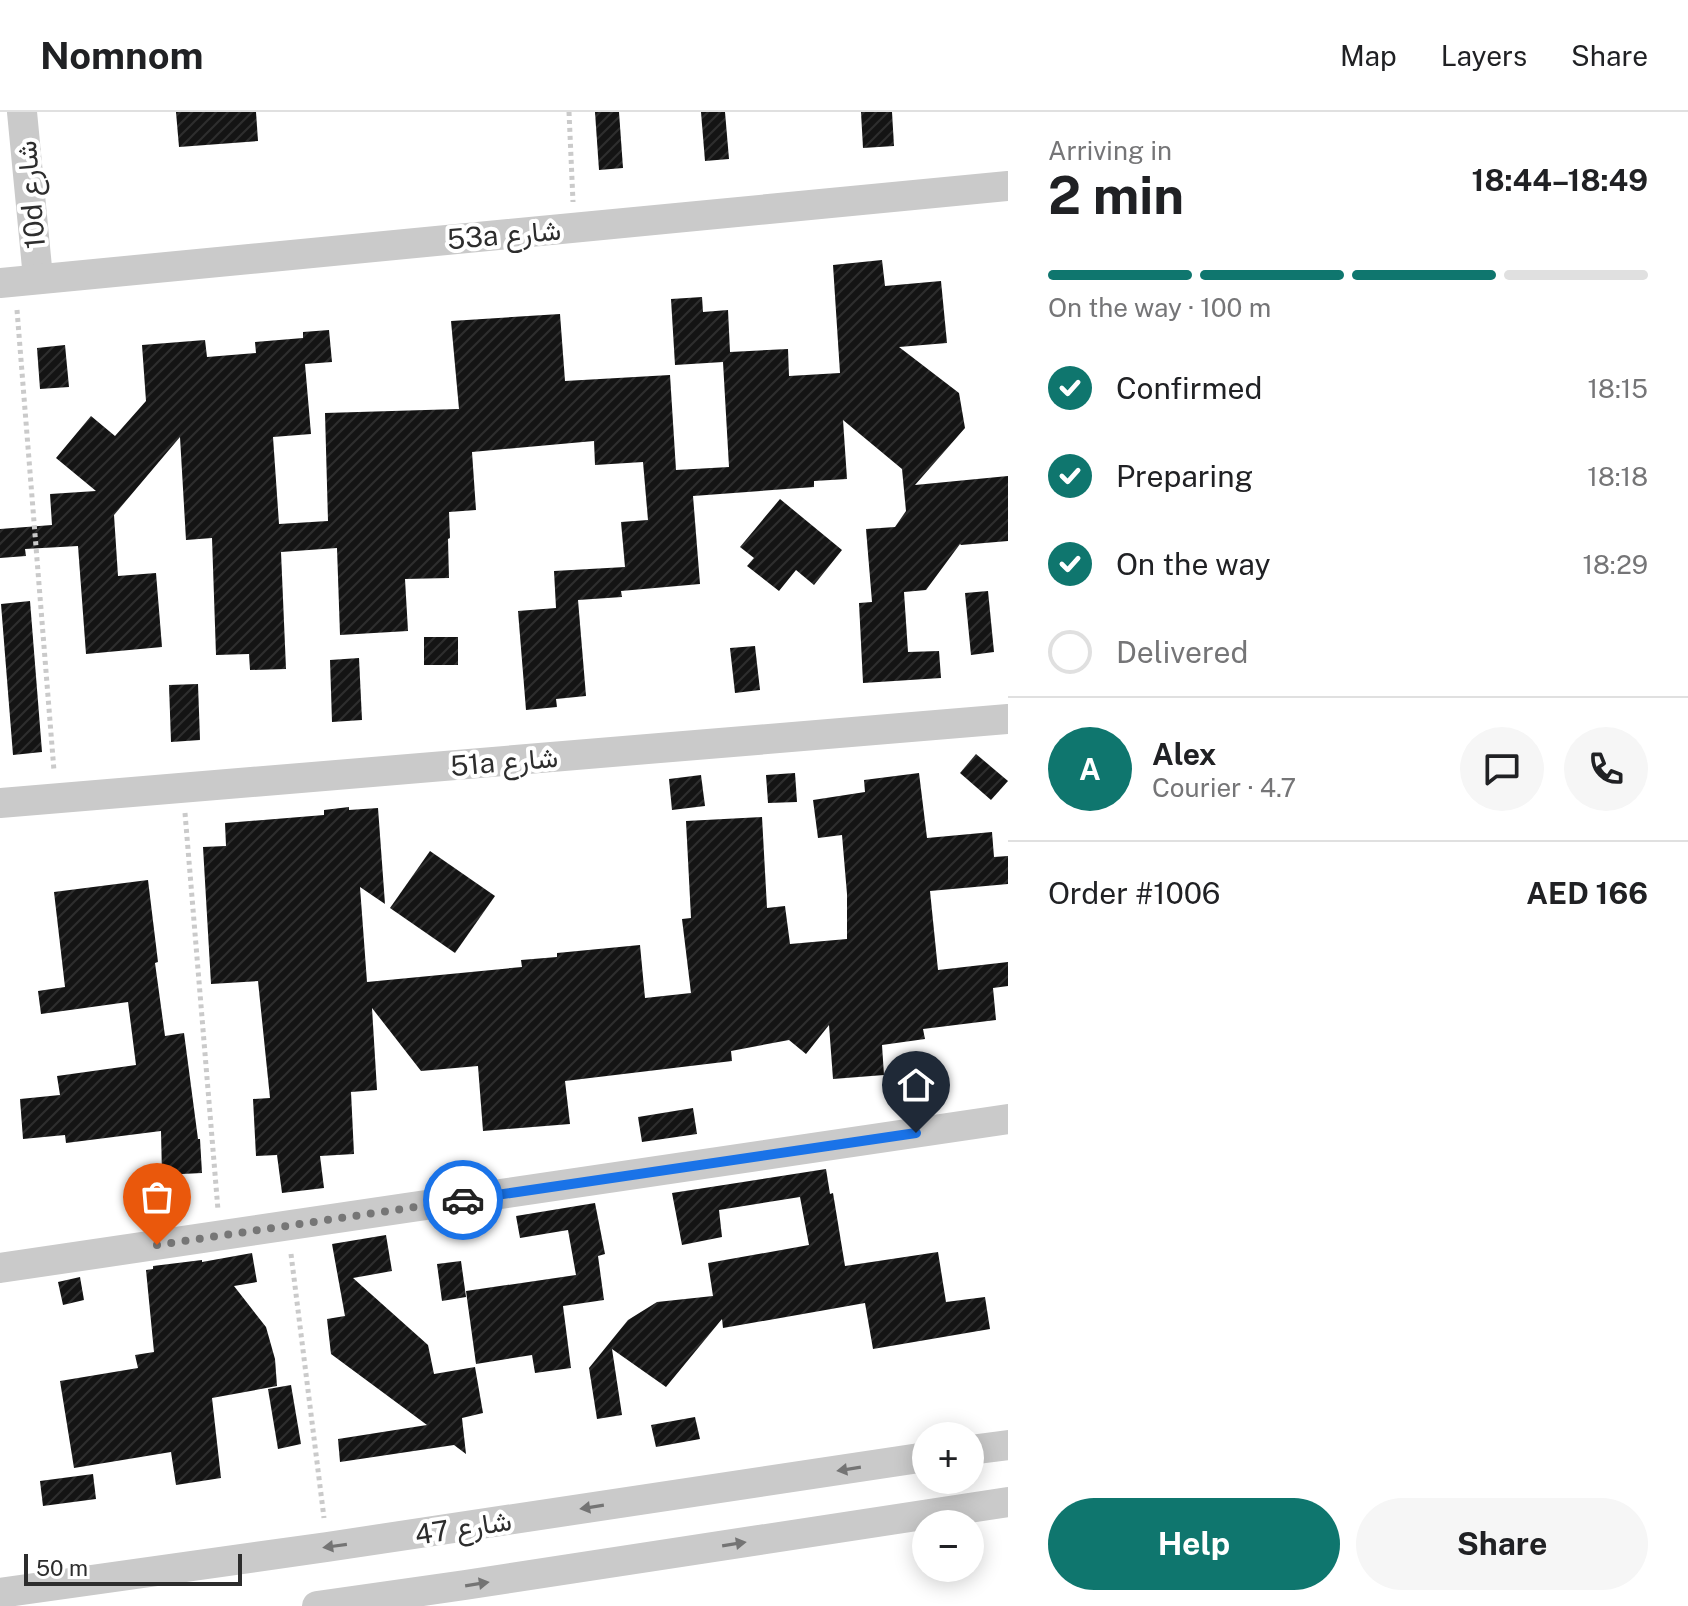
<!DOCTYPE html>
<meta charset="utf-8">
<style>
:root{--surface:#fff;--page:#f6f6f6;--text:#202124;--muted:#757577;--line:#e0e0e0;--accent:#0f766e}
body{margin:0;font-family:"Public Sans",Vazirmatn,sans-serif;background:var(--page);color:var(--text);height:100vh;display:flex;flex-direction:column;font-size:30px;white-space:nowrap}
*{box-sizing:border-box;margin:0}
p{font-size:26px;color:var(--muted)}
.icon{flex:none;width:44px;height:44px;fill:none;stroke:currentColor;stroke-width:2;stroke-linecap:round;stroke-linejoin:round}
.map{position:relative;flex:1;overflow:hidden}
.side{display:flex;flex-direction:column;background:var(--surface);width:680px}
.side>*{flex:none}
.tools{position:absolute;left:912px;top:1310px;display:grid;gap:16px}
.tools a{display:grid;place-items:center;width:72px;height:72px;border-radius:50%;background:var(--surface);box-shadow:0 4px 20px #0003;font-size:40px}
.scale{position:absolute;left:24px;bottom:20px;width:218px;box-sizing:border-box;padding-left:8px;border:4px solid #2d2d2d;border-top:0;font-size:22px;line-height:28px;white-space:nowrap;color:#2d2d2d;-webkit-text-stroke:6px #fff;paint-order:stroke}
.pin{position:absolute;display:grid;place-items:center;width:68px;height:68px;color:#fff;margin:-82px -34px;border-radius:50% 50% 50% 0;rotate:-45deg;box-shadow:0 0 8px #0007}
.pin .icon{rotate:45deg}
.courier{position:absolute;display:grid;place-items:center;width:80px;height:80px;margin:-40px;border:6px solid #1a73e8;border-radius:50%;background:#fff;color:#222;box-shadow:0 2px 10px #0007}
.head em{font-style:normal;font-weight:700}
.head div{display:flex;flex-direction:column-reverse}
.head{display:flex;align-items:center;justify-content:space-between;height:136px;padding:0 40px}
h1{font-size:52px;font-weight:700;line-height:60px}
.bar{display:grid;grid-template-columns:repeat(4,1fr);gap:12px 8px;align-content:center;height:96px;padding:0 40px}
.bar i{height:10px;border-radius:6px;background:var(--line)}
.bar .selected{background:var(--accent)}
.bar p{grid-column:span 4}
.line{display:flex;align-items:center;gap:20px;padding:0 40px;border-top:2px solid var(--line)}
.line div{flex:1}
.round{display:grid;place-items:center;flex:none;width:84px;height:84px;border-radius:42px;background:var(--page)}
ol{padding:0 40px;list-style:none}
li{display:flex;align-items:center;gap:24px;height:88px}
li p{margin-inline-start:auto}
li .icon{padding:8px;border-radius:50%;background:var(--accent);color:#fff;stroke-width:4}
li:last-child{color:var(--muted)}
li i{width:44px;height:44px;border:4px solid var(--line);border-radius:50%}
.action{display:flex;gap:16px;margin-top:auto;padding:16px 40px}
.action a{flex:1;height:92px;border-radius:48px;background:var(--accent);color:#fff;font-size:32px;font-weight:700;line-height:92px;text-align:center}
.action a+a{background:var(--page);color:var(--text)}
header{display:flex;align-items:center;gap:48px;box-sizing:border-box;height:112px;padding:0 40px;background:var(--surface);border-bottom:2px solid var(--line)}
header strong{font-size:38px}
nav{display:flex;gap:44px;margin-inline-start:auto;font-size:28px}
main{display:flex;flex:1;min-height:0}
.map>svg:first-child{display:block}
.building{fill:url(#building-hatch)}
.lines{fill:none;stroke-linecap:round;stroke-linejoin:round}
.path{stroke:#cacaca;stroke-width:5;stroke-dasharray:4 4;stroke-linecap:butt}
.minor{stroke:#cacaca;stroke-width:30}
.oneway{fill:#747474}
.done{stroke:#767676;stroke-width:8;stroke-dasharray:0 14.4}
.route{stroke:#1a73e8;stroke-width:10}
.labels{text-anchor:middle;dominant-baseline:central;stroke-width:8;stroke-linejoin:round;paint-order:stroke}
.street-label{font-size:28px;fill:#2d2d2d;stroke:#fff}
</style>
<header>
<strong>Nomnom</strong>
<nav><a>Map</a><a>Layers</a><a>Share</a></nav>
</header>
<main>
<div class="map">
<svg width="1008" height="1494" viewBox="0 0 1008 1494">
<defs>
<pattern id="building-hatch" width="6" height="6" patternUnits="userSpaceOnUse" patternTransform="scale(2)"><rect width="6" height="6" fill="#141414"/><path d="M-1 1l2-2M0 6l6-6M5 7l2-2" fill="none" stroke="#2e2e2e"/></pattern>
</defs>
<rect width="100%" height="100%" fill="#fff"/>
<g class="building">
<path d="M 176,0 L 256,0 L 258,29 L 179,35 Z"/>
<path d="M 595,0 L 619,0 L 623,56 L 599,58 Z"/>
<path d="M 701,0 L 725,0 L 729,47 L 705,49 Z"/>
<path d="M 861,0 L 892,0 L 894,34 L 863,36 Z"/>
<path d="M 882,148 L 885,174 L 941,169 L 947,231 L 899,235 L 959,281 L 965,316 L 915,373 L 1008,364 L 1008,429 L 961,433 L 960,432 L 926,478 L 904,480 L 908,540 L 939,539 L 941,566 L 863,571 L 859,491 L 872,490 L 866,417 L 895,415 L 906,399 L 902,357 L 843,308 L 847,367 L 814,369 L 814,375 L 693,384 L 700,472 L 621,479 L 622,485 L 578,488 L 586,584 L 556,587 L 557,595 L 526,598 L 518,499 L 556,496 L 554,459 L 625,455 L 621,410 L 648,408 L 643,350 L 595,353 L 594,329 L 472,340 L 476,398 L 449,400 L 450,426 L 448,427 L 449,466 L 405,467 L 408,519 L 340,523 L 337,436 L 281,440 L 286,557 L 250,558 L 249,542 L 216,543 L 212,426 L 186,428 L 180,325 L 114,403 L 118,464 L 156,461 L 162,535 L 86,542 L 78,434 L 25,437 L 26,444 L 0,446 L 0,417 L 52,413 L 50,382 L 96,379 L 56,346 L 91,304 L 115,324 L 146,289 L 142,233 L 205,228 L 207,245 L 256,241 L 255,230 L 303,226 L 303,220 L 329,218 L 332,250 L 305,252 L 311,322 L 273,325 L 279,412 L 328,409 L 325,301 L 459,297 L 451,209 L 560,202 L 565,269 L 670,263 L 676,358 L 729,355 L 723,250 L 675,253 L 671,187 L 702,185 L 703,200 L 728,198 L 730,240 L 788,237 L 789,264 L 840,261 L 833,153 Z"/>
<path d="M 65,233 L 69,275 L 40,277 L 37,236 Z"/>
<path d="M 780,387 L 842,438 L 814,473 L 796,458 L 779,479 L 747,454 L 754,446 L 740,435 Z"/>
<path d="M 988,479 L 994,540 L 971,543 L 965,481 Z"/>
<path d="M 30,489 L 42,640 L 13,643 L 1,492 Z"/>
<rect x="424" y="525" width="34" height="28"/>
<path d="M 755,534 L 760,578 L 735,581 L 730,536 Z"/>
<path d="M 359,546 L 362,608 L 332,610 L 330,548 Z"/>
<path d="M 198,572 L 200,628 L 171,630 L 169,573 Z"/>
<path d="M 976,642 L 1008,669 L 991,688 L 960,661 Z"/>
<path d="M 795,661 L 797,690 L 768,691 L 766,663 Z"/>
<path d="M 919,661 L 927,726 L 992,720 L 994,745 L 1008,744 L 1008,772 L 930,779 L 938,858 L 1008,850 L 1008,874 L 993,876 L 996,908 L 923,917 L 925,927 L 882,933 L 884,963 L 833,967 L 829,913 L 806,942 L 789,928 L 731,939 L 732,949 L 565,969 L 570,1012 L 483,1019 L 478,954 L 421,959 L 372,896 L 377,978 L 351,980 L 354,1042 L 320,1044 L 324,1076 L 282,1081 L 277,1043 L 256,1044 L 253,987 L 270,986 L 258,869 L 211,872 L 203,735 L 226,734 L 225,711 L 324,703 L 324,698 L 349,695 L 349,698 L 378,696 L 385,792 L 360,775 L 367,870 L 522,855 L 521,848 L 557,845 L 557,841 L 640,833 L 645,886 L 691,881 L 682,807 L 691,806 L 686,709 L 762,705 L 767,796 L 785,794 L 790,832 L 847,827 L 847,782 L 842,723 L 818,726 L 813,688 L 865,680 L 864,668 Z"/>
<path d="M 701,663 L 705,694 L 672,698 L 669,667 Z"/>
<path d="M 430,739 L 495,784 L 455,841 L 390,796 Z"/>
<path d="M 148,768 L 158,850 L 155,851 L 165,924 L 184,921 L 198,1027 L 200,1027 L 202,1061 L 162,1063 L 161,1019 L 66,1031 L 65,1023 L 23,1027 L 20,987 L 60,983 L 57,964 L 136,953 L 128,890 L 41,902 L 38,879 L 65,875 L 54,780 Z"/>
<path d="M 693,996 L 697,1022 L 642,1030 L 638,1005 Z"/>
<path d="M 826,1057 L 830,1082 L 833,1081 L 845,1154 L 938,1140 L 946,1190 L 985,1185 L 990,1217 L 873,1237 L 865,1191 L 723,1216 L 722,1207 L 666,1275 L 612,1237 L 622,1303 L 597,1307 L 589,1256 L 628,1208 L 657,1190 L 713,1184 L 708,1151 L 809,1133 L 800,1085 L 719,1098 L 722,1125 L 682,1133 L 672,1081 Z"/>
<path d="M 595,1091 L 605,1142 L 598,1144 L 604,1188 L 563,1194 L 571,1256 L 535,1261 L 532,1243 L 476,1252 L 466,1179 L 576,1163 L 568,1118 L 520,1126 L 516,1104 Z"/>
<path d="M 386,1123 L 392,1159 L 353,1166 L 428,1233 L 434,1262 L 475,1255 L 483,1301 L 462,1306 L 466,1342 L 454,1333 L 340,1350 L 338,1327 L 427,1313 L 331,1242 L 327,1207 L 345,1204 L 332,1132 Z"/>
<path d="M 252,1141 L 257,1170 L 234,1174 L 266,1215 L 275,1247 L 277,1274 L 212,1286 L 221,1366 L 176,1373 L 171,1340 L 74,1356 L 60,1269 L 138,1256 L 135,1243 L 154,1240 L 146,1158 L 153,1157 L 153,1154 L 202,1148 L 202,1150 Z"/>
<path d="M 461,1149 L 466,1185 L 442,1189 L 437,1152 Z"/>
<path d="M 80,1165 L 84,1188 L 63,1193 L 58,1170 Z"/>
<path d="M 291,1273 L 301,1332 L 278,1337 L 268,1277 Z"/>
<path d="M 695,1305 L 700,1327 L 656,1335 L 651,1313 Z"/>
<path d="M 93,1362 L 96,1387 L 43,1394 L 40,1369 Z"/>
</g>
<g class="lines">
<g class="path">
<path d="M 569,0 L 573,90"/>
<path d="M 17,198 L 54,659"/>
<path d="M 185,701 L 218,1098"/>
<path d="M 291,1142 L 324,1406"/>
</g>
<g class="minor">
<path d="M 22,0 L 38,166"/>
<path d="M 0,171 L 1008,74"/>
<path d="M 0,691 L 1008,607"/>
<path d="M 0,1156 L 1008,1007"/>
<path d="M 970,1338 L 1008,1333"/>
<path d="M 0,1481 L 327,1435 L 926,1345"/>
<path d="M 317,1494 L 465,1473 L 1008,1390"/>
</g>
</g>
<defs><path id="oneway-solid" d="M-6-.8H1V-3.2L6.5 0L1 3.2V.8H-6Z" transform="scale(2)"/></defs>
<g class="oneway">
<use href="#oneway-solid" transform="translate(849 1357) rotate(171)"/>
<use href="#oneway-solid" transform="translate(592 1395) rotate(171)"/>
<use href="#oneway-solid" transform="translate(734 1432) rotate(-9)"/>
<use href="#oneway-solid" transform="translate(335 1434) rotate(172)"/>
<use href="#oneway-solid" transform="translate(477 1472) rotate(-9)"/>
</g>
<g class="lines">
<path class="done" d="M 157,1133 L 463,1088"/>
<path class="route" d="M 463,1088 L 916,1021"/>
</g>
<g class="labels">
<g class="street-label">
<text transform="translate(30 83) rotate(-95)">10d شارع</text>
<text transform="translate(504 122) rotate(-5)">53a شارع</text>
<text transform="translate(504 649) rotate(-5)">51a شارع</text>
<text transform="translate(463 1415) rotate(-9)">شارع 47</text>
</g>
</g>
</svg>
<div class="tools">
<a>+</a>
<a>−</a>
</div>
<div class="scale">50 m</div>
<div class="pin" style="left:157px;top:1133px;background:#ea580c"><svg class="icon" aria-label="bag" viewBox="0 0 24 24"><path d="M5 8h14l-1 12H6zM9 8a3 3 0 0 1 6 0"/></svg></div>
<div class="pin" style="left:916px;top:1021px;background:#1f2937"><svg class="icon" aria-label="home" viewBox="0 0 24 24"><path d="M3 11l9-7 9 7M6 9v11h12V9"/></svg></div>
<div class="courier" style="left:463px;top:1088px"><svg class="icon" aria-label="car" viewBox="0 0 24 24"><path d="M5 17H2v-5l4-1 3-4h7l3 4 3 1v5h-3M9 17h6M6 11h13"/><circle cx="7" cy="17" r="2"/><circle cx="17" cy="17" r="2"/></svg></div>
</div>
<section class="side">
<div class="head"><div><h1>2 min</h1><p>Arriving in</p></div><em>18:44–18:49</em></div>
<div class="bar"><i class="selected"></i><i class="selected"></i><i class="selected"></i><i></i><p>On the way · 100 m</p></div>
<ol>
<li><svg class="icon" aria-label="check" viewBox="0 0 24 24"><path d="M5 12l5 5 9-10"/></svg>Confirmed<p>18:15</p></li>
<li><svg class="icon" aria-label="check" viewBox="0 0 24 24"><path d="M5 12l5 5 9-10"/></svg>Preparing<p>18:18</p></li>
<li><svg class="icon" aria-label="check" viewBox="0 0 24 24"><path d="M5 12l5 5 9-10"/></svg>On the way<p>18:29</p></li>
<li><i></i>Delivered</li>
</ol>
<div class="line" style="height:144px"><b class="round" style="background:var(--accent);color:#fff">A</b><div><b>Alex</b><p>Courier · 4.7</p></div><a class="round"><svg class="icon" aria-label="chat" viewBox="0 0 24 24"><path d="M4 5h16v11H9l-5 4z"/></svg></a><a class="round"><svg class="icon" aria-label="phone" viewBox="0 0 24 24"><path d="M5 4h4l2 5-3 2q2 4 5 5l2-3 5 2v4C11 20 4 13 5 4z"/></svg></a></div>
<div class="line" style="height:104px"><div>Order #1006</div><b>AED 166</b></div>
<div class="action"><a>Help</a><a>Share</a></div>
</section>
</main>
